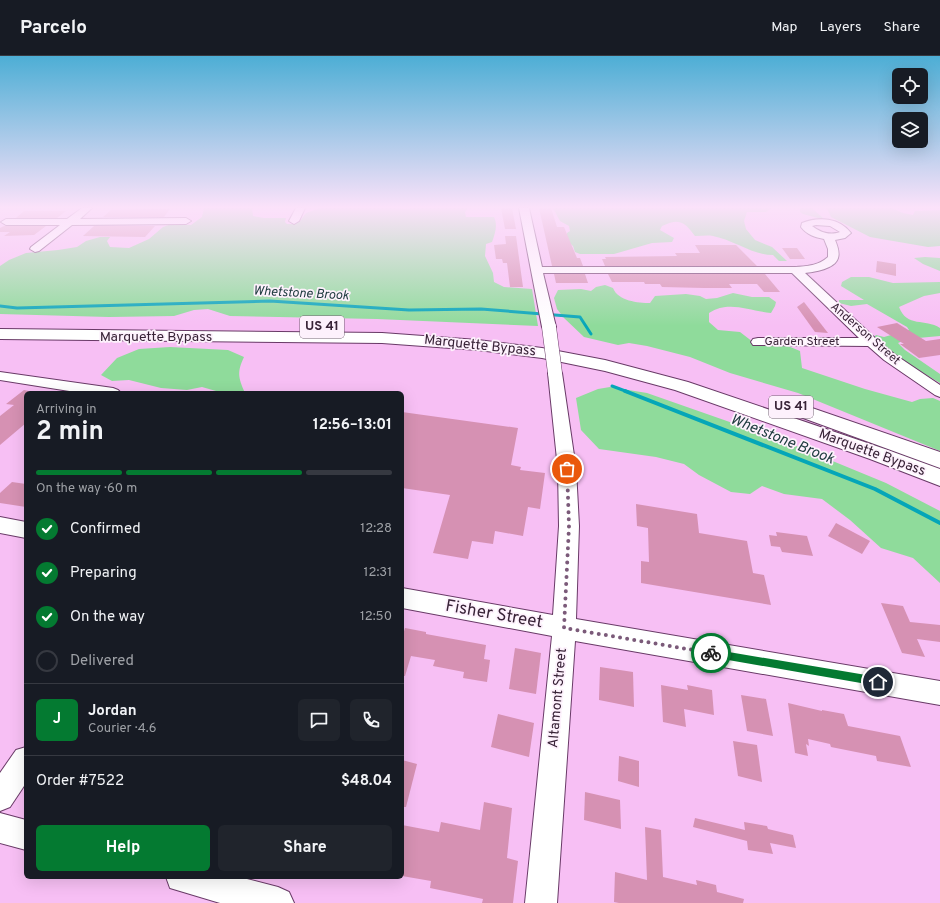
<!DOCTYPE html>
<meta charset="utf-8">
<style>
:root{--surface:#171b24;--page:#20242c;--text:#f1f3f6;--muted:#9ea1a6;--line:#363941;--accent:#047a31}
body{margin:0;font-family:Overpass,sans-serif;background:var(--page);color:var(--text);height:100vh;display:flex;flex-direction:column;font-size:15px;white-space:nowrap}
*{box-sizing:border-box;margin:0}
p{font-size:13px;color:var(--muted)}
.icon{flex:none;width:22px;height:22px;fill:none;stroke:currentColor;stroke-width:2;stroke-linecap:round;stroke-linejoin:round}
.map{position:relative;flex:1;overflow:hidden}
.sheet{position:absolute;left:24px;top:335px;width:380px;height:488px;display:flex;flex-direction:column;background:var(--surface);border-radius:6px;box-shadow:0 4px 16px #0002}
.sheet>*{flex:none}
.buttons{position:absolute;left:892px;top:12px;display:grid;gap:8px}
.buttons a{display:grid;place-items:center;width:36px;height:36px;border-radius:6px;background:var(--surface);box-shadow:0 4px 16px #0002;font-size:20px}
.pin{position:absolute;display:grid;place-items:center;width:34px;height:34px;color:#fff;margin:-17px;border:2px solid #fff;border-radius:50%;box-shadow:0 1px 4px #0007}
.courier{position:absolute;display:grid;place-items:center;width:40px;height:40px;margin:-20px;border:3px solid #047a31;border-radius:50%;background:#fff;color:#222;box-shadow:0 1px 5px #0007}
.headline em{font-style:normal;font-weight:700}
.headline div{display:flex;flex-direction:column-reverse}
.headline{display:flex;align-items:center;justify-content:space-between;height:68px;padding:0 12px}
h1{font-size:26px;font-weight:700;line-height:30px}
.bar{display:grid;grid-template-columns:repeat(4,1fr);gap:6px 4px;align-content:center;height:48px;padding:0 12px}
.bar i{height:5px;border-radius:3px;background:var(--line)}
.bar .active{background:var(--accent)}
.bar p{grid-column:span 4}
.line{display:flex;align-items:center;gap:10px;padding:0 12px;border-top:1px solid var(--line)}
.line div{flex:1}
.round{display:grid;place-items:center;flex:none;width:42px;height:42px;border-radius:6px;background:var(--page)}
ol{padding:0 12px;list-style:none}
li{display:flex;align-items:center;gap:12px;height:44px}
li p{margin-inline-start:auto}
li .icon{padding:4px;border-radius:50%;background:var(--accent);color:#fff;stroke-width:4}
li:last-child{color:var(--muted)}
li i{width:22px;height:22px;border:2px solid var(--line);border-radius:50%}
.action{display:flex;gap:8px;margin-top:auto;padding:8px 12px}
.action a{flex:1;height:46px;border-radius:6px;background:var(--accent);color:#fff;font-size:16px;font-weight:700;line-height:46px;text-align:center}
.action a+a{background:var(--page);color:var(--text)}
header{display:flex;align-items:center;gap:24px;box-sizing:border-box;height:56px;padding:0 20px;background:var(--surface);border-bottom:1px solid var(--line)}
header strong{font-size:19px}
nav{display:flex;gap:22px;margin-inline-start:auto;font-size:14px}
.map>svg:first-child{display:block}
.green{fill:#8fdb9b}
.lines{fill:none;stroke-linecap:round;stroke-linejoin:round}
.stream-far1{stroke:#05a6b8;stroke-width:3}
.stream{stroke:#05a6b8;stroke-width:4}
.building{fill:#d691b3}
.minor-casing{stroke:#693a67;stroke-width:2}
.highway-casing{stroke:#693a67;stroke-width:2}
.minor{fill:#fff;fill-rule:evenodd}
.highway{fill:#fff;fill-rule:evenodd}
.minor-bridge-casing{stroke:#693a67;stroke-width:15;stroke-linecap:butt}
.minor-bridge{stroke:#fff;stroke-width:14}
.route{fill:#047a31}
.done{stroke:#7b5a79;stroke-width:4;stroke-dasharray:0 7.2}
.labels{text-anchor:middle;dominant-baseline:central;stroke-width:3.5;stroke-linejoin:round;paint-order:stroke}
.far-street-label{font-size:12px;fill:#382337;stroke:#fdf1fc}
.far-water-label{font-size:13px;font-style:italic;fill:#203c40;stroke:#fdf1fc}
.shield{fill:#fdf1fc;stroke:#736172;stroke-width:1}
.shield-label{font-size:13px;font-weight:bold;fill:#382337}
.street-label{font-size:14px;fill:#382337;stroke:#fdf1fc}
.water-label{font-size:15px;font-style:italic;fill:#203c40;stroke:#fdf1fc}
.near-street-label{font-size:17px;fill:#382337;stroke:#fdf1fc}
</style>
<header>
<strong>Parcelo</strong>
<nav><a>Map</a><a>Layers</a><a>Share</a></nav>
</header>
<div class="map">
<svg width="940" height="847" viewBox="0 0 940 847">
<rect width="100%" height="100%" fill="#f7bff4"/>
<g class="green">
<path d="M 204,152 L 252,152 L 253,160 L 264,162 L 286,162 L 285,166 L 287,168 L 294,168 L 300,165 L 306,157 L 320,152 L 397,152 L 404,153 L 411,152 L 468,152 L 465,156 L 466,161 L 494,161 C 498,169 495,178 492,186 L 486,188 L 485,200 L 493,217 L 494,226 L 504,231 L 532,233 L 538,270 L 377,263 L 230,260 L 208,253 L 194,254 L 174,260 L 109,261 L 0,258 L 0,210 L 9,204 L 26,197 L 58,194 L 77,191 L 86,185 L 100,181 L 110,181 L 107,185 L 110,191 L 129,192 L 149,183 L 163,171 L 171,168 L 191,169 L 202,161 Z"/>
<path d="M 553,152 L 772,152 L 766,156 L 747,156 L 744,165 L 746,173 L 755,184 L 772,191 L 787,205 L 779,205 L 773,199 C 752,199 734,184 713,180 C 708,179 701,180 695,180 C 684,165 679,162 662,170 L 660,174 L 674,182 L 672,186 L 652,187 L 614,198 L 580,198 L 575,196 L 573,190 L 566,184 L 567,177 L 570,175 L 569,170 L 560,165 Z"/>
<path d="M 800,152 L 812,152 L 825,164 L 803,158 L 800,156 Z"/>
<path d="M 827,152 L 891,152 L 903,157 L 913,159 L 915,155 L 940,154 L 940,190 L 928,191 L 870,181 L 831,161 Z"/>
<path d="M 925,201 L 940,202 L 940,215 L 923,208 L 914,202 Z"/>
<path d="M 851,221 L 869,221 L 893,227 L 940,226 L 940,237 L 924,240 L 899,251 C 907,272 925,262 940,272 L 940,280 L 907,283 L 898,287 L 905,294 L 940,318 L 940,327 L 906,307 L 874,281 L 876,279 L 884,281 L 909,274 L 907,271 L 867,248 L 851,250 L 839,247 L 839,244 L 864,244 L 841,230 L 842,226 Z"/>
<path d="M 605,229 L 613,232 C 618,245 638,247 650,247 L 655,240 L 686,238 L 700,240 L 706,243 L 717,242 L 733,237 L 752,241 L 769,241 L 776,246 L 775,250 L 771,257 C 749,255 729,244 709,257 L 709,266 L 718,274 L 740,276 L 753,286 L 783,288 L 800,295 L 802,312 L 865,333 L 912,346 L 920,343 L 933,342 L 940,345 L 940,395 L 798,337 L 730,317 L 690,301 L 647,290 L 629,287 L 618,289 L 584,281 L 564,262 L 557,253 L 554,242 L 558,234 L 581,233 L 591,235 L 596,231 Z"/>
<path d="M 170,291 L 228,294 L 244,301 C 237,316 238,321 245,337 L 217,337 L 216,335 L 202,331 L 187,334 L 161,332 L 129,324 L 112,325 L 101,319 L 117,302 L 139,293 Z"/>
<path d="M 610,331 L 647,337 L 784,385 L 886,427 L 940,455 L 940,527 L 913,502 L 881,492 L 850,464 L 822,443 L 784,438 L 762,430 L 750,438 L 731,436 L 699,419 L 684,408 L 656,401 L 599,393 L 581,374 L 576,342 L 598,333 Z"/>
</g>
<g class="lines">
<g class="stream-far1">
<path d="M 0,250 L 17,252 L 270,245 L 409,254 L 481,253 L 580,261 L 591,278"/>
<path d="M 612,330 L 628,336"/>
</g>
<path class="stream" d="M 625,335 L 875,433 L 940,467"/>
</g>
<g class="building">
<path d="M 501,152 L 512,152 L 516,173 L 505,173 Z"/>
<path d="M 539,152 L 551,152 L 557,171 L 564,171 L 577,202 L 580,202 L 583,210 L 552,210 Z"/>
<path d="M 145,153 L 170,153 L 164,161 L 103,161 L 111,154 Z"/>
<path d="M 24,155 L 66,155 L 57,162 L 16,162 Z"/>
<path d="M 4,170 L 46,170 L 34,179 L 4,180 L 10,176 L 0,176 L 0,172 Z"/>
<path d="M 94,170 L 155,170 L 145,181 L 83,180 Z"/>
<path d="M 505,180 L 516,180 L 523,231 L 510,231 L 507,207 L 503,207 L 502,203 L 496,203 L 494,189 L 506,188 Z"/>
<path d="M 695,189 L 736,189 L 757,210 L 605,210 L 602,203 L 606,203 L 605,201 L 677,200 L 675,197 L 700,197 Z"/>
<path d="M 782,192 L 797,192 L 805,203 L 790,203 Z"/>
<path d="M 877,205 L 896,208 L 896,220 L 876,216 Z"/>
<path d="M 554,218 L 585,218 L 588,227 L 556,227 Z"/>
<path d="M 608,218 L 765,218 L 780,236 L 764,236 L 757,228 L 729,228 L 732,232 L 704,232 L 662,231 L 660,228 L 645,228 L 644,226 L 612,226 Z"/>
<path d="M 804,246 L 828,277 L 815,276 L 797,251 Z"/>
<path d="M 897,267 L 926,285 L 940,283 L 940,299 L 919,302 L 900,288 L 904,288 L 877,271 Z"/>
<path d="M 24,334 L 38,337 L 26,337 L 26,367 L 0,389 L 0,360 L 14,349 L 6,348 Z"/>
<path d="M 402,356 L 518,372 L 511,409 L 521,411 L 520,414 L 545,417 L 540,453 L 528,451 L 523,480 L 495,475 L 493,488 L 472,485 L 468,503 L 433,497 L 450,439 L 402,432 Z"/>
<path d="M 12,426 L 26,428 L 26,451 L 0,447 L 0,437 Z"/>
<path d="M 636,448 L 697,458 L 699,477 L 747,485 L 753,517 L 764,519 L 771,549 L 641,527 L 641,505 L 649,506 L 648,472 L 637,470 Z"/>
<path d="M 836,467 L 870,485 L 862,498 L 828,480 Z"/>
<path d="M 776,476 L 807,480 L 813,500 L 782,496 L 780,491 L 771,490 L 769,479 L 777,480 Z"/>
<path d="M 881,547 L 903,550 L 910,566 L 940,569 L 940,586 L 917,583 L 925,601 L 902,597 Z"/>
<path d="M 405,572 L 426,576 L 426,578 L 486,589 L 484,603 L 490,604 L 487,626 L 463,622 L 464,616 L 433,610 L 435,604 L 411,600 L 405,620 L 402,620 L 402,582 Z"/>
<path d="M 515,592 L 541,597 L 536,638 L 509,633 Z"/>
<path d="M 600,611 L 633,616 L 634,651 L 599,644 Z"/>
<path d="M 661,629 L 688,634 L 687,629 L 712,634 L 714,659 L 684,653 L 686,671 L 663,666 Z"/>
<path d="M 741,639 L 766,643 L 773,680 L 747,675 Z"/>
<path d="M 788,647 L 822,655 L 822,654 L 844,658 L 848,670 L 900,680 L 911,711 L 877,705 L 876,700 L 831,691 L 830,688 L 808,683 L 809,690 L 806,688 L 808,700 L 795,697 Z"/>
<path d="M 498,658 L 534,667 L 529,701 L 491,691 Z"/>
<path d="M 733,685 L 757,689 L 762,726 L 738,720 Z"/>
<path d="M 619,700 L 639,705 L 639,731 L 618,725 Z"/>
<path d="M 402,704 L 417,708 L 406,751 L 402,751 Z"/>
<path d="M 585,736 L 620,744 L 621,773 L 584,764 Z"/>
<path d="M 484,746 L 512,752 L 507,802 L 518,805 L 513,847 L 482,847 L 483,843 L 430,832 L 431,825 L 402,820 L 402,769 L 439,776 L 441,766 L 480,774 Z"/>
<path d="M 695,762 L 745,774 L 744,766 L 767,770 L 768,773 L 793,779 L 796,792 L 770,787 L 773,798 L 748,794 L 747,785 L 693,771 Z"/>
<path d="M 645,771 L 661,774 L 663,821 L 697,829 L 696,824 L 716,829 L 717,836 L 744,843 L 743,847 L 619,847 L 614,846 L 615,816 L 647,824 Z"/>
</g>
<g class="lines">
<defs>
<g id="minor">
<path d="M 82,152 L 92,152 L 80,163 L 186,162 L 191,165 L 186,168 L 72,169 L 39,195 L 35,196 L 30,193 L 31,191 L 60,169 L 6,169 L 1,166 L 6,163 L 67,163 Z"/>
<path d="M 296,152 L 305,152 L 299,165 L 294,168 L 289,165 Z"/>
<path d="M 519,152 L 529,152 L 542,211 L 795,211 C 807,210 818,210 828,201 L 828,193 L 824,183 C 815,181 807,179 801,171 L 802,167 C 819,160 840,162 851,177 L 845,182 L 835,184 C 837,189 840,196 838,202 C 835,213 814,216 805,217 L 876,283 L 894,298 L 940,329 L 940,341 L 935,339 L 884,304 L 868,290 L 753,289 L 751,286 L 753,283 L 758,282 L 859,282 L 792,217 L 543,217 L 556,271 L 554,274 L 544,274 L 542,271 ZM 816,169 L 830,170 L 840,176 C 829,180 820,176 812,170 Z"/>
<path d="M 555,313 L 560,314 L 562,317 L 576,413 L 579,470 L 576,563 L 940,625 L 940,649 L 575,585 L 557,847 L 525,847 L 552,580 L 402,552 L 402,532 L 553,559 L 559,470 L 558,413 L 548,317 L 550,314 Z"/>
<path d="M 0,316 L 113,332 L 118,334 L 121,337 L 82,337 L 0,324 Z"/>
<path d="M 0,461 L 26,466 L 26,482 L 0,477 Z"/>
<path d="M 26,691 L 26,727 L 10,751 L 0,755 L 0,717 L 16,694 Z"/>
<path d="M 0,757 L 26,764 L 26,794 L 0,787 Z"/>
<path d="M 166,821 L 239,821 L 278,831 L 289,836 L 294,847 L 220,847 L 170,832 Z"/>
</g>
<g id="highway">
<path d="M 0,273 L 382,277 L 478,284 L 542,292 L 605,304 L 688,326 L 885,393 L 940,413 L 940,430 L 870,403 L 675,334 L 605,315 L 542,302 L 478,294 L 382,287 L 0,283 Z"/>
<path d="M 780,341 L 940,396 L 940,412 L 773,351 L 770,347 L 773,343 Z"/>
</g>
</defs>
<use href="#minor" class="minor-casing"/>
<use href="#highway" class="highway-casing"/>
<use href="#minor" class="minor"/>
<use href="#highway" class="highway"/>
<defs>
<path id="minor-bridge" d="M 549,271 L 555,317"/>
</defs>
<use href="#minor-bridge" class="minor-bridge-casing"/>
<use href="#minor-bridge" class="minor-bridge"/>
</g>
<linearGradient id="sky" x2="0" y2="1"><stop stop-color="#4daed5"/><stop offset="0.56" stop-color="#fbe2fa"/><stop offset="1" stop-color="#fbe2fa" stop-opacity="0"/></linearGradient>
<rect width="940" height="270" fill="url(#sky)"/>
<path class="route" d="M 711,593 L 878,621 L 881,623 L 882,626 L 881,629 L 878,630 L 711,601 L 708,600 L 707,597 L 708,594 Z"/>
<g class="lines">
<path class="done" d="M 567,413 L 569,470 L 564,572 L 711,597"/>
</g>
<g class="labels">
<g class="far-street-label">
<text transform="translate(865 278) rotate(41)">Anderson Street</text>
<text x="802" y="286">Garden Street</text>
</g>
<g class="far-water-label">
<text transform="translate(301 238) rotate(3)">Whetstone Brook</text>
</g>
<g class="shield">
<rect x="300" y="260" width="44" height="22" rx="3"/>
<rect x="769" y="340" width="44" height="22" rx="3"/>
</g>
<g class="shield-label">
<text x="322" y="271">US 41</text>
<text x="791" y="351">US 41</text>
</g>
<g class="street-label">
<text x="156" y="281">Marquette Bypass</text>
<text transform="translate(480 290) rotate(6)">Marquette Bypass</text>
<text transform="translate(872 397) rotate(20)">Marquette Bypass</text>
<text transform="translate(558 642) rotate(-85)">Altamont Street</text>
</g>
<g class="water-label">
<text transform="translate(782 384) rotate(22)">Whetstone Brook</text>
</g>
<g class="near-street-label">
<text transform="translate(494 559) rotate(10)">Fisher Street</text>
</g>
</g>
</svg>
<div class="buttons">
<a><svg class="icon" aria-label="locate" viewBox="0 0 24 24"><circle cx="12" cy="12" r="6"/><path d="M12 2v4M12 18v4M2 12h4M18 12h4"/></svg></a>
<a><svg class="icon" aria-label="layers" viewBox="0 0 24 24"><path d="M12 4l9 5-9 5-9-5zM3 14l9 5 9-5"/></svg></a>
</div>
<div class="pin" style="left:567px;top:413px;background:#ea580c"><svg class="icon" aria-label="bag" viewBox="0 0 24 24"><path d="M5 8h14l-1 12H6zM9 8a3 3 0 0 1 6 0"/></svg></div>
<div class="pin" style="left:878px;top:626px;background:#1f2937"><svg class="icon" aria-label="home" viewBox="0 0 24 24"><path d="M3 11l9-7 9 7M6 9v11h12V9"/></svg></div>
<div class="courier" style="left:711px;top:597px"><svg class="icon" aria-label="bike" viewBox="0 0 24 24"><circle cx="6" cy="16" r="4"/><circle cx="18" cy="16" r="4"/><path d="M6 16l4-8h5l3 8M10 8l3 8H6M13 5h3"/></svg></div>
<section class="sheet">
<div class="headline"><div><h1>2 min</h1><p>Arriving in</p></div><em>12:56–13:01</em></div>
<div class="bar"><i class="active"></i><i class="active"></i><i class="active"></i><i></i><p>On the way · 60 m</p></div>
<ol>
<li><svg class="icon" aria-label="check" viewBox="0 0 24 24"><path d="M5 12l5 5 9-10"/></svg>Confirmed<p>12:28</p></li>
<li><svg class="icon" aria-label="check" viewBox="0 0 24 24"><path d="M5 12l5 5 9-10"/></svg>Preparing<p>12:31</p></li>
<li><svg class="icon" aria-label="check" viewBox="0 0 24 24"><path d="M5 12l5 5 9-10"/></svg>On the way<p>12:50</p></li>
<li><i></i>Delivered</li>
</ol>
<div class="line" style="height:72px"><b class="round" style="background:var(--accent);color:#fff">J</b><div><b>Jordan</b><p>Courier · 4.6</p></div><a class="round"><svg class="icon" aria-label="chat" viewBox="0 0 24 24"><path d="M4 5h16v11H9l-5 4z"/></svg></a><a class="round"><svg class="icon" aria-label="phone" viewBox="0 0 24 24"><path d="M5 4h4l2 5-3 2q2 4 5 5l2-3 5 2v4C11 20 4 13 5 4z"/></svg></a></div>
<div class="line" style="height:52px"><div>Order #7522</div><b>$48.04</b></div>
<div class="action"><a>Help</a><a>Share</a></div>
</section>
</div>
